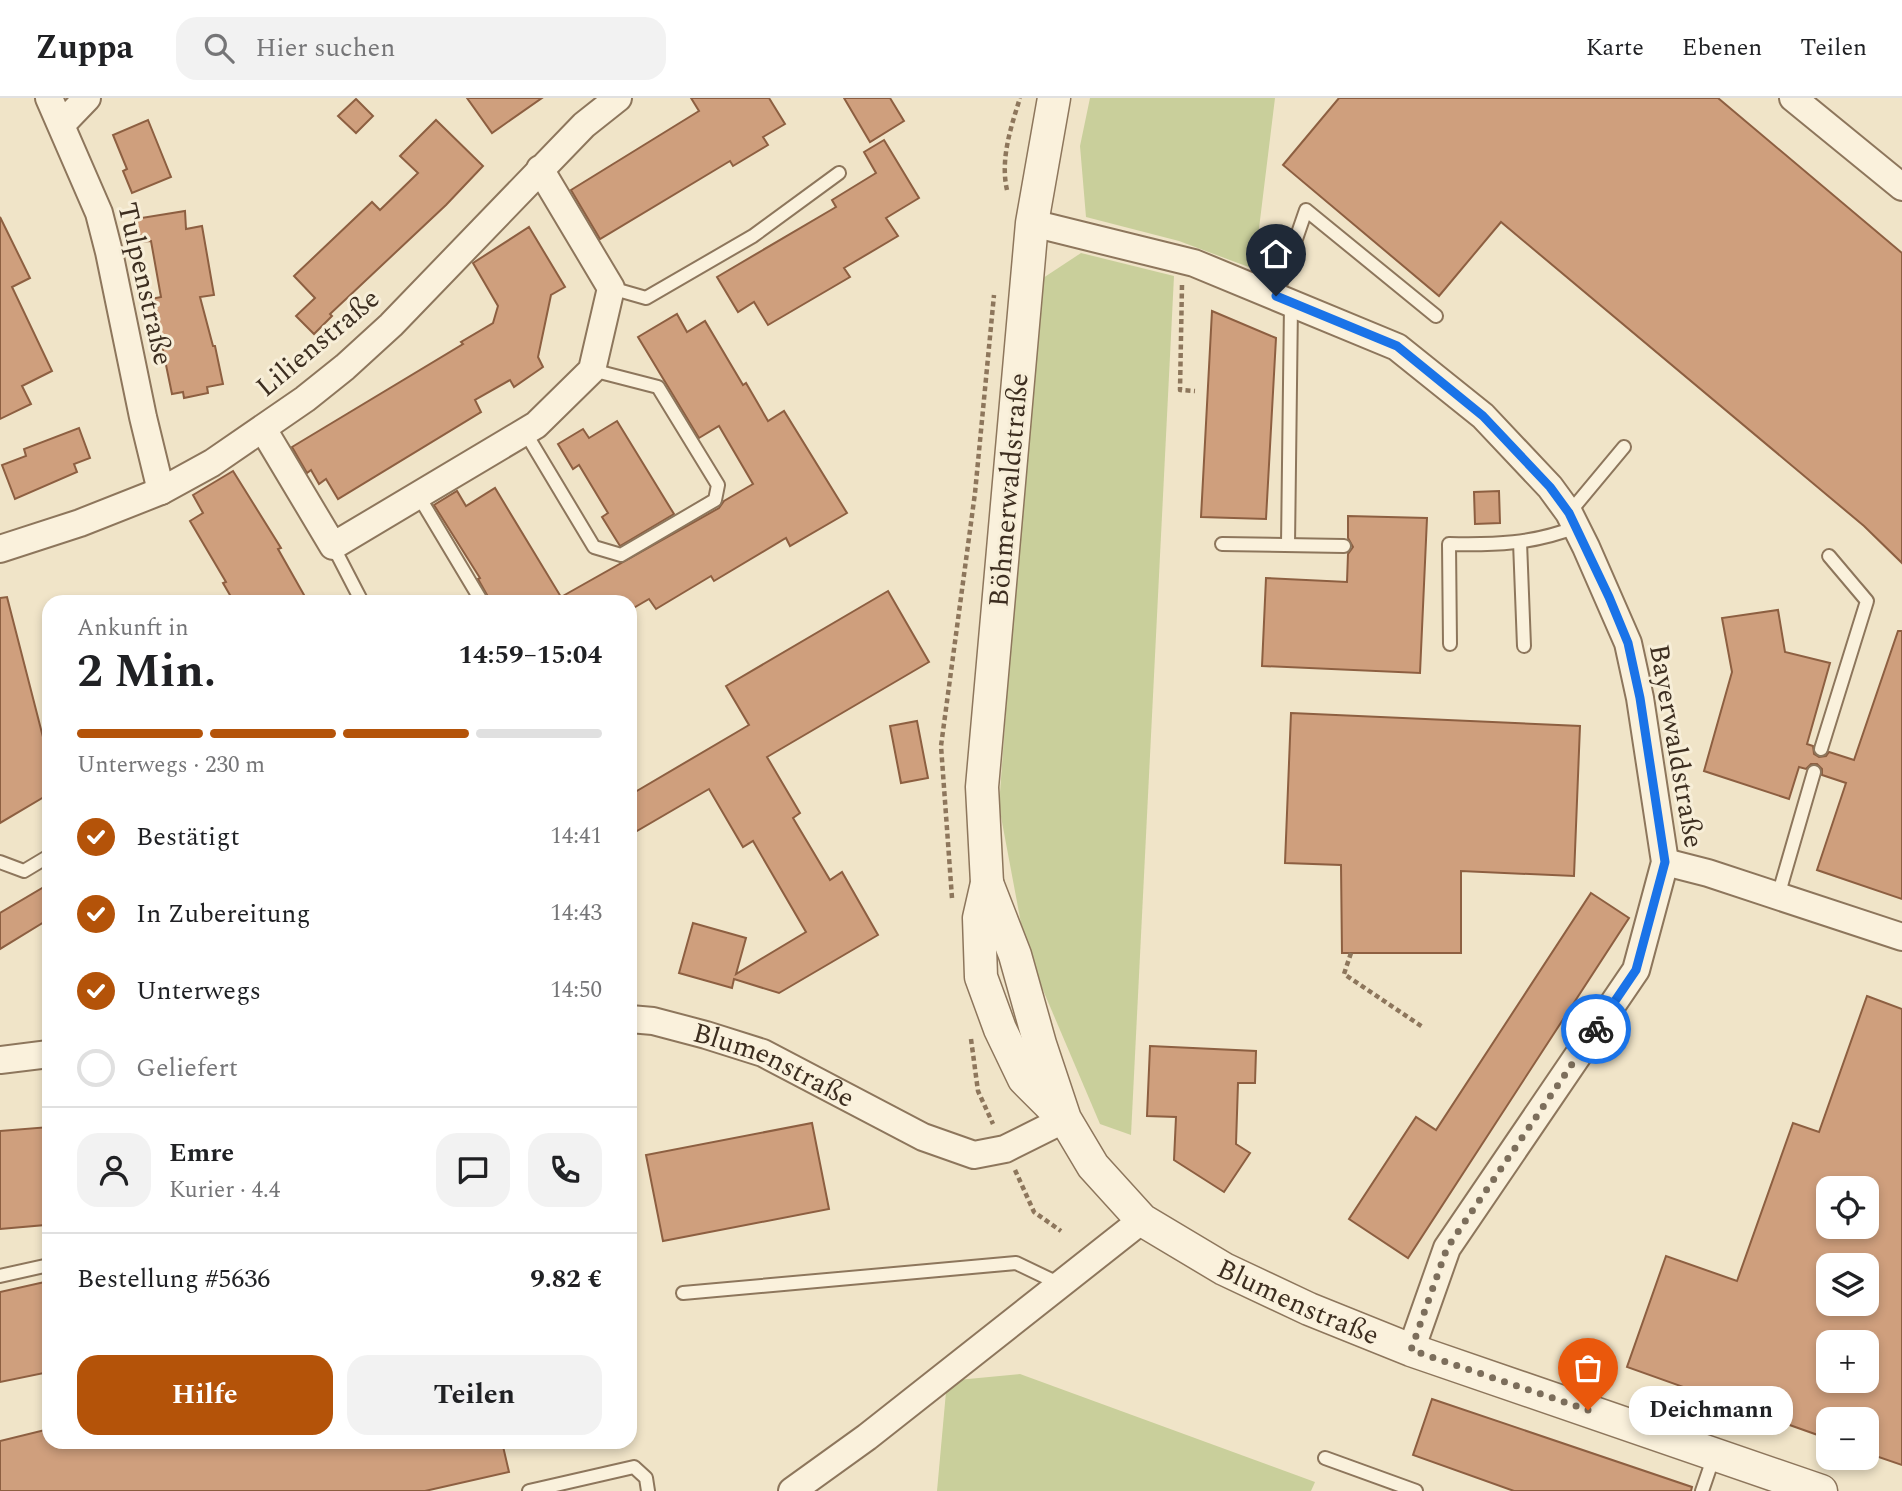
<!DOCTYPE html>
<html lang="de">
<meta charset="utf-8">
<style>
:root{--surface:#fff;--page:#f2f2f2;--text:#202124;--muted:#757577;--line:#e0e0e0;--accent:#b45309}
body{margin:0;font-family:Spectral,serif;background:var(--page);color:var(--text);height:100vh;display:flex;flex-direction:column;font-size:26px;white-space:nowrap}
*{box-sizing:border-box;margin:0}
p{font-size:23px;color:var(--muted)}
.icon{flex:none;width:38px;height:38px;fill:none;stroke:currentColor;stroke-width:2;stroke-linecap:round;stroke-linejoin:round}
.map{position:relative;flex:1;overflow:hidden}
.panel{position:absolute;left:42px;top:497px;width:595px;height:854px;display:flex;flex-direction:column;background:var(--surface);border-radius:21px;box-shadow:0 4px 10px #0003}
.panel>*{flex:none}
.tools{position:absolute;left:1816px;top:1078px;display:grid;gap:14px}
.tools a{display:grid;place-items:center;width:63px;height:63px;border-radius:14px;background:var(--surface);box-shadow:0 4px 10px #0003;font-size:35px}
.pin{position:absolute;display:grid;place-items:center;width:60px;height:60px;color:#fff;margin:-72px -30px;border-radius:50% 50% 50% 0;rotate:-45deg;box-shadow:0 0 7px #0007}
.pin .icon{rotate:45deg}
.courier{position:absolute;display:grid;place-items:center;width:70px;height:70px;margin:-35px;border:5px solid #1a73e8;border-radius:50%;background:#fff;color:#222;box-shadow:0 2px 9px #0007}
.bubble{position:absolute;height:49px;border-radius:21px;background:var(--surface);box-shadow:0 4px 10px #0003;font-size:23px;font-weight:700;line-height:49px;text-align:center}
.head em{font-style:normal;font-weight:700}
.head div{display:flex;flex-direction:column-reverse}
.head{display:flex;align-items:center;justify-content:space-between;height:119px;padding:0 35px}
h1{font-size:46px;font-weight:700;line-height:52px}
.bar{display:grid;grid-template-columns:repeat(4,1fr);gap:10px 7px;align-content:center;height:84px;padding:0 35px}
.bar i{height:9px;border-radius:5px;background:var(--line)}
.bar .active{background:var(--accent)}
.bar p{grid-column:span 4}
.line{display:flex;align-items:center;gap:18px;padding:0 35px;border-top:2px solid var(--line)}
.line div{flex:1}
.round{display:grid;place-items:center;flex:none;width:74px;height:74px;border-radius:21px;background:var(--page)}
ol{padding:0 35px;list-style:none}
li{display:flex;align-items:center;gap:21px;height:77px}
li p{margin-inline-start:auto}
li .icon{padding:7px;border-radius:50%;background:var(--accent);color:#fff;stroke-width:4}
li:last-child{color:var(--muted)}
li i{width:38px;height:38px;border:4px solid var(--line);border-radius:50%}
.primary-button{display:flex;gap:14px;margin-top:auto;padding:14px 35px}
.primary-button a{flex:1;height:80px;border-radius:21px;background:var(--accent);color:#fff;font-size:28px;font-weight:700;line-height:80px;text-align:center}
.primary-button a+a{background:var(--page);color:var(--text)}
header{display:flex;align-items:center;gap:42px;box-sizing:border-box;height:98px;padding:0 35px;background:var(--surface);border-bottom:2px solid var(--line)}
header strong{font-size:33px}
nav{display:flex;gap:38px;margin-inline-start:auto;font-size:24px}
.search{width:490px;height:63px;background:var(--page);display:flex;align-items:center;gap:18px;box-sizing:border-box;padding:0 24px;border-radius:21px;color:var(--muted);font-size:26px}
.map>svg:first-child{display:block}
.green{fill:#c9cf9b}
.building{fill:#cf9f7d;stroke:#8d5f41;stroke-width:2;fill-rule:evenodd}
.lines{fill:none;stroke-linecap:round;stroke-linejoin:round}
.service-casing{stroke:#8d765c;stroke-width:16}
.minor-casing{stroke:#8d765c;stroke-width:30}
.tertiary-casing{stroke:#8d765c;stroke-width:35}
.path{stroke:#8d765c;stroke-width:4.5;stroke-dasharray:5 3.5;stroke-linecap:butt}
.service{stroke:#faf1dc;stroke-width:12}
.minor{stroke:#faf1dc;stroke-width:26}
.tertiary{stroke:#faf1dc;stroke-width:32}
.done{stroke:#7c6e5b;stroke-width:7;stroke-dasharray:0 12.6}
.route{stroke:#1a73e8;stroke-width:9}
.labels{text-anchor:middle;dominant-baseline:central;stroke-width:6;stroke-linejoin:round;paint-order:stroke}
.street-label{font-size:28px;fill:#3d2e20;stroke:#f7eed8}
</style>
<header>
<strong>Zuppa</strong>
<div class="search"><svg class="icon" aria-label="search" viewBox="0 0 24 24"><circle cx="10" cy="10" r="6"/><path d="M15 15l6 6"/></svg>Hier suchen</div>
<nav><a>Karte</a><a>Ebenen</a><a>Teilen</a></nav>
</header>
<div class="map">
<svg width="1902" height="1393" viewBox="0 0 1902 1393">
<rect width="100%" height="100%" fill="#f0e4c8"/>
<g class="green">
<path d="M 1090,0 L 1275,0 L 1254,171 L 1179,143 L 1086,119 L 1080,48 Z"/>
<path d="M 1081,155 L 1174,178 L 1131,1037 L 1100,1026 L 1026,852 L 999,708 L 1037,184 Z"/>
<path d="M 1020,1276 L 1315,1384 L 1311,1393 L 937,1393 L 947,1283 Z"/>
</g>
<g class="building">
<path d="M 467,0 L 542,0 L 492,35 Z"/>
<path d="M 691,0 L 769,0 L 785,26 L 763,39 L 768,47 L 733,68 L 730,63 L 600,141 L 571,92 L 699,13 Z"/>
<path d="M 844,0 L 890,0 L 904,23 L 870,44 Z"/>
<path d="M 1339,0 L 1718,0 L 1902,155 L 1902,465 L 1864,428 L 1501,124 L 1439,198 L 1283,67 Z"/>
<path d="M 356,1 L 373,18 L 356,35 L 338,18 Z"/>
<path d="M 148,22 L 171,79 L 132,95 L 123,73 L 127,71 L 113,37 Z"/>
<path d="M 436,22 L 483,68 L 446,107 L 330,216 L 332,218 L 314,236 L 296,218 L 315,200 L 294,178 L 372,104 L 380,112 L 418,75 L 400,58 Z"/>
<path d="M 884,42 L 919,100 L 886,120 L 898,138 L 844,170 L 850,179 L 768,227 L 754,204 L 738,214 L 717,179 L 836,109 L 832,102 L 876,75 L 864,54 Z"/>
<path d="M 185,113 L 186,131 L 202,128 L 214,197 L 200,199 L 213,248 L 215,248 L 223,286 L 207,289 L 208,295 L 184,300 L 183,294 L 172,296 L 159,233 L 156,234 L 151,201 L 161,199 L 151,143 L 138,144 L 135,121 Z"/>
<path d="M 0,119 L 30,180 L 12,189 L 52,273 L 22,288 L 31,306 L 0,321 Z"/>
<path d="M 529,129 L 565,189 L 551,197 L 538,259 L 543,269 L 514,289 L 510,282 L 475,302 L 481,314 L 338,401 L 326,381 L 319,386 L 311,372 L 307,375 L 292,349 L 463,246 L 461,244 L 493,225 L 498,208 L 473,165 Z"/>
<path d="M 1212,213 L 1276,240 L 1266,421 L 1201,419 Z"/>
<path d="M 677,216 L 687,234 L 705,223 L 743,287 L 746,285 L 768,323 L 784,313 L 847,415 L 790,448 L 786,440 L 714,483 L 711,478 L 656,511 L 649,501 L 630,512 L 630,504 L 491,504 L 478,481 L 480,480 L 434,407 L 457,393 L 466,408 L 495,390 L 561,499 L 719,410 L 724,403 L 753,386 L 719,328 L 699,340 L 638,239 Z"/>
<path d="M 617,323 L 674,416 L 620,448 L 602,419 L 608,415 L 579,367 L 573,371 L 558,346 L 583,331 L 589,340 Z"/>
<path d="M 79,330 L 90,360 L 74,366 L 77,374 L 15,401 L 2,367 L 26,358 L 24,351 Z"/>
<path d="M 233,373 L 281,450 L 278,451 L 308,504 L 234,504 L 223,485 L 226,484 L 190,423 L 203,415 L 193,397 Z"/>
<path d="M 1499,393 L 1500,425 L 1475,426 L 1474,394 Z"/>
<path d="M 1348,418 L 1427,420 L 1420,575 L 1262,568 L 1266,480 L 1347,484 L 1348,456 L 1353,449 L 1348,440 Z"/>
<path d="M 888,493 L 929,564 L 767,659 L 800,715 L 793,720 L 830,782 L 842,774 L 878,837 L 779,895 L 734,881 L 732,890 L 679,875 L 693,825 L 746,840 L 736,876 L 806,834 L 753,743 L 743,749 L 709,691 L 630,737 L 630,697 L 749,627 L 726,588 Z"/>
<path d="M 7,499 L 44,643 L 49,640 L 49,696 L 0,725 L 0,500 Z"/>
<path d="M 1778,512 L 1785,554 L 1830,565 L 1807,646 L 1813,648 L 1814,656 L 1819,659 L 1826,658 L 1829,654 L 1854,662 L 1898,533 L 1902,533 L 1902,801 L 1817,772 L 1846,685 L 1822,677 L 1822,671 L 1817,666 L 1811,666 L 1806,671 L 1799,669 L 1789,701 L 1704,673 L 1732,574 L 1722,520 Z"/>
<path d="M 1291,615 L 1580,628 L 1574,778 L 1461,773 L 1461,855 L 1342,855 L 1341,767 L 1285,765 Z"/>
<path d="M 917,623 L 928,680 L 901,685 L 890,628 Z"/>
<path d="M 49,786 L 49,821 L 0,851 L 0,815 Z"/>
<path d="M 1591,795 L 1629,820 L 1408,1160 L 1349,1121 L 1416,1019 L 1436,1032 Z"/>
<path d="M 1867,898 L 1902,911 L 1902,1367 L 1867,1355 L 1867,1321 L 1829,1321 L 1829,1341 L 1627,1269 L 1666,1158 L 1737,1183 L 1793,1025 L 1819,1034 ZM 1829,1090 L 1867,1090 L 1867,1129 L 1829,1129 ZM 1829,1167 L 1867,1167 L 1867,1206 L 1829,1206 ZM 1829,1244 L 1867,1244 L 1867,1283 L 1829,1283 Z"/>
<path d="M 1150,948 L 1256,953 L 1255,985 L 1238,985 L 1236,1046 L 1250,1055 L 1224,1094 L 1174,1062 L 1176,1019 L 1147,1018 Z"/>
<path d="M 812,1025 L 829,1111 L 663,1143 L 646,1057 Z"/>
<path d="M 49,1029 L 49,1102 L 44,1103 L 45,1127 L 0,1131 L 0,1033 Z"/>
<path d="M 49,1183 L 49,1274 L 0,1284 L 0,1194 Z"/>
<path d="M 1432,1301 L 1692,1389 L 1691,1393 L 1514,1393 L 1413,1357 Z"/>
<path d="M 49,1331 L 49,1344 L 502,1344 L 509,1374 L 425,1393 L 0,1393 L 0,1343 Z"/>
</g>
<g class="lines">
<defs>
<g id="service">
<path d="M 611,190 L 646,200 L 753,138 L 839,75"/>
<path d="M 1276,199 L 1306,112 L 1436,218"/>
<path d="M 525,334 L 594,449 L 621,457 L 715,402 L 718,387 L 658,289 L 592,272"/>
<path d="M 418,397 L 482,504"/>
<path d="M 1569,415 L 1624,349"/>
<path d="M 1520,444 L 1524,548"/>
<path d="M 1222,446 L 1344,448"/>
<path d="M 1288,447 L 1291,206"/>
<path d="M 333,448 L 362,504"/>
<path d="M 1450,546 L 1449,446 C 1494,447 1533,446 1576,429"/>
<path d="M 1821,651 L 1867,503 L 1829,458"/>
<path d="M 0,764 L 24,773 L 49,758"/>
<path d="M 1778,798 L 1814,674"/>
<path d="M 0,1178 L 49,1167"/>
<path d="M 683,1195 L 1016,1165 L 1060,1186"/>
<path d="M 1325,1360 L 1416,1393"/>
<path d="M 529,1393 L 634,1369 L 646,1380 L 648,1393"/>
<path d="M 1702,1393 L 1715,1355"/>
</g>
<g id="minor">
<path d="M 49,0 L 99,115 L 109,154 L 143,319 L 161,393"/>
<path d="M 1793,0 L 1902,89"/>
<path d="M 62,26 L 87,0"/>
<path d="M 1032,125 L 1194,165 L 1397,249 L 1483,318 L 1550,389 L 1569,415 L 1586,449 L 1628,545 L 1640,600 L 1665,764 L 1636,872 L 1447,1150 L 1411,1252"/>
<path d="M 263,331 L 333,448 L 536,327 L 592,272 L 611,190 L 540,71"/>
<path d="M 0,451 L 80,425 L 161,393 L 212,365 L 305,301 L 345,269 L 391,227 L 584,27 L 618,0"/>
<path d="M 1665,764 L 1708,775 L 1902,839"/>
<path id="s1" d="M 630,921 L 653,923 L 706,937 L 763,955 L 923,1039 L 974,1057 L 1005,1051 L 1065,1021"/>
<path d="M 0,962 L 49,956"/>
<path d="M 792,1393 L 867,1339 L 1142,1122"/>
</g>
<g id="tertiary">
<path d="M 1054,0 L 1032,125 L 982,689 L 987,785 L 979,820 L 981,879 L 1000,931 L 1024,981 L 1061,1018"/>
<path id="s2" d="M 987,785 L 1015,857 L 1040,946 L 1065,1021 L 1093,1068 L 1142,1122 L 1224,1171 L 1309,1211 L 1411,1252 L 1821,1393"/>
</g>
</defs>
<use href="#service" class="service-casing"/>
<use href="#minor" class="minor-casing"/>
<use href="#tertiary" class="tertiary-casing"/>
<g class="path">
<path d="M 1007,92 C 1000,61 1011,29 1020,0"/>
<path d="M 1182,187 L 1180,292 L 1195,293"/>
<path d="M 952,800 L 941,648 L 975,395 L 994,197"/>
<path d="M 1351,855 L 1344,876 L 1424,930"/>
<path d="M 971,941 L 978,993 L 993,1026"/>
<path d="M 1015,1072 L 1034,1114 L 1061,1133"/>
</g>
<use href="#service" class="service"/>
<use href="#minor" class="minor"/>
<use href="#tertiary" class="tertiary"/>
</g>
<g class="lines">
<path class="done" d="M 1588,1312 L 1411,1252 L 1447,1150 L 1596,931"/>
<path class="route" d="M 1276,198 L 1397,248 L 1483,318 L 1550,389 L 1569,415 L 1609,499 L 1628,545 L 1640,600 L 1665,764 L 1636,872 L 1596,931"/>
</g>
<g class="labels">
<g class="street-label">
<text transform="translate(145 186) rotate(77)">Tulpenstraße</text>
<text transform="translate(318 245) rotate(-40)">Lilienstraße</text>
<text transform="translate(1009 392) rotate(-85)">Böhmerwaldstraße</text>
<text transform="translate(1676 648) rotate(80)">Bayerwaldstraße</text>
<text stroke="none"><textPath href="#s1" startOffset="152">Blumenstraße</textPath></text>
<text stroke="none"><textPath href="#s2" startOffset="553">Blumenstraße</textPath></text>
</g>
</g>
</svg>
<div class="tools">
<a><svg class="icon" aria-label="locate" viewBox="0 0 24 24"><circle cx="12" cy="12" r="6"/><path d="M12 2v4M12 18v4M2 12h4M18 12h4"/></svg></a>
<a><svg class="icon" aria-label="layers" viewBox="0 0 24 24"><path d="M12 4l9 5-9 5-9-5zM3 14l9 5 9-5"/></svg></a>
<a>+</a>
<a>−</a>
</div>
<div class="pin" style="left:1588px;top:1312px;background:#ea580c"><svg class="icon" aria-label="bag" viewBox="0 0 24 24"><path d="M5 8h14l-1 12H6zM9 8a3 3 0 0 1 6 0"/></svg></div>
<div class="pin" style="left:1276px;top:198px;background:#1f2937"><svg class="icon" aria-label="home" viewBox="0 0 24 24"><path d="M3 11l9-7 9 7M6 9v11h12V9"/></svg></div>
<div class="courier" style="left:1596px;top:931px"><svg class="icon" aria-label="bike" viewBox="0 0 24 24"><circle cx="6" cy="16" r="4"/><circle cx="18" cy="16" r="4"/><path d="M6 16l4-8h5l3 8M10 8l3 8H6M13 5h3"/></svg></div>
<div class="bubble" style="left:1629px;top:1288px;width:164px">Deichmann</div>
<section class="panel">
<div class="head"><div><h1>2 Min.</h1><p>Ankunft in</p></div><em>14:59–15:04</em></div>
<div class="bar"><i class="active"></i><i class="active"></i><i class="active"></i><i></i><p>Unterwegs · 230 m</p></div>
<ol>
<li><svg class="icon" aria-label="check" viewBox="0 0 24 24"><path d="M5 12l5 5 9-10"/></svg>Bestätigt<p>14:41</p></li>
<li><svg class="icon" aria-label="check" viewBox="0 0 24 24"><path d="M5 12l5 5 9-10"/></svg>In Zubereitung<p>14:43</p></li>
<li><svg class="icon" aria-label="check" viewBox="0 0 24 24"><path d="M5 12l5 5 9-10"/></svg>Unterwegs<p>14:50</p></li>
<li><i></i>Geliefert</li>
</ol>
<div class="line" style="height:126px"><a class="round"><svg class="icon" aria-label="person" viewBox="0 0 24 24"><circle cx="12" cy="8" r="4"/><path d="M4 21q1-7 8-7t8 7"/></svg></a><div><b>Emre</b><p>Kurier · 4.4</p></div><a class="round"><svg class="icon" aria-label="chat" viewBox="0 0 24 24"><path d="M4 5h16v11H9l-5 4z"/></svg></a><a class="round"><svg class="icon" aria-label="phone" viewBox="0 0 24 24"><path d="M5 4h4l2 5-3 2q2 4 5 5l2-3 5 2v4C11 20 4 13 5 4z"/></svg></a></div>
<div class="line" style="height:91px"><div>Bestellung #5636</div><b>9.82 €</b></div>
<div class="primary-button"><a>Hilfe</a><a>Teilen</a></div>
</section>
</div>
